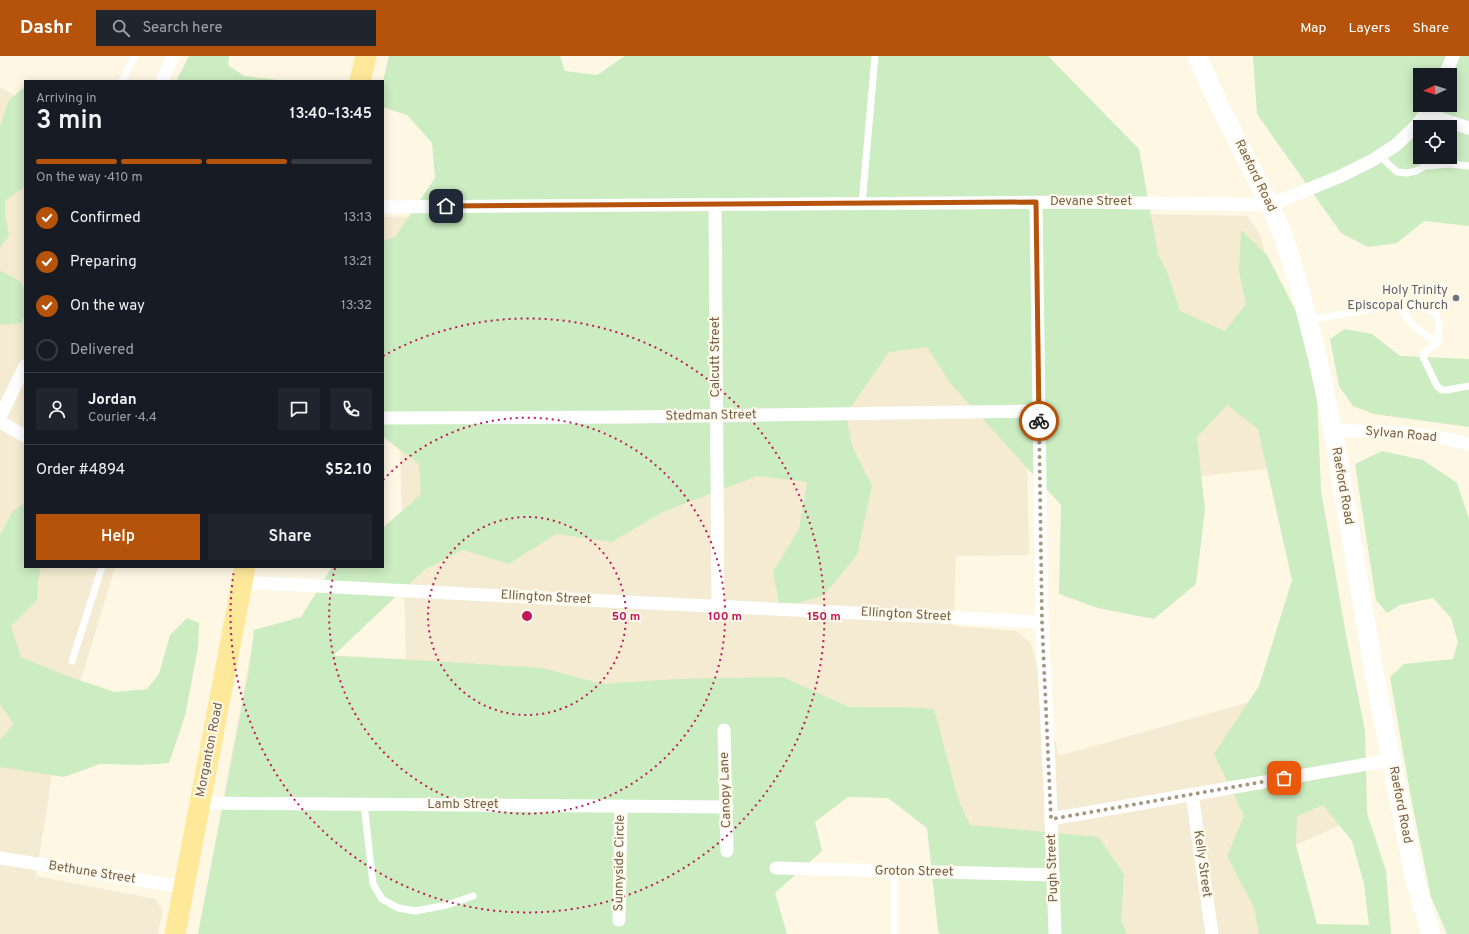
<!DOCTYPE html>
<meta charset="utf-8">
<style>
:root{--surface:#171b24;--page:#20242c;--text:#f1f3f6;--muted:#9ea1a6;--line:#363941;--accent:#b45309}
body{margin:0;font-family:Overpass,sans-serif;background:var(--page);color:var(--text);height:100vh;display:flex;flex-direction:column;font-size:15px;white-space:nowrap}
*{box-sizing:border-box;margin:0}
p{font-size:13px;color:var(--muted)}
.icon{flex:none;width:22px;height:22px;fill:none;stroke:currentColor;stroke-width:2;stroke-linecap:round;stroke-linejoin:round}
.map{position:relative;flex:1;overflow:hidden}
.panel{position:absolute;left:24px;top:24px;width:360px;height:488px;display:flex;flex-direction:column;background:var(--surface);border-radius:0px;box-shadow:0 2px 10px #0003}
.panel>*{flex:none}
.needle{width:26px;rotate:266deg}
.controls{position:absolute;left:1413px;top:12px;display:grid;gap:8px}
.controls a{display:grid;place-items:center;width:44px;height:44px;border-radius:0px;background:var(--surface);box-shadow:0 2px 10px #0003;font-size:20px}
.pin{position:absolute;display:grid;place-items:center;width:34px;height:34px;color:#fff;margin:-17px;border-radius:8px;box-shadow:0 2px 6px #0006}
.courier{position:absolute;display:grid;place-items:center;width:40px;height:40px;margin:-20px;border:3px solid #b45309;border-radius:50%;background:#fff;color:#222;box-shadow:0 1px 5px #0007}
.head em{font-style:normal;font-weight:600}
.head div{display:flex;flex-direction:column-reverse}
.head{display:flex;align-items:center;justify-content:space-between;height:68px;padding:0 12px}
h1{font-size:26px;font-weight:600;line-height:30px}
.bar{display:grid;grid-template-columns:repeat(4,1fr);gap:6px 4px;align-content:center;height:48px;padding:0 12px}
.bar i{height:5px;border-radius:3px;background:var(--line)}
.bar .selected{background:var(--accent)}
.bar p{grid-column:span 4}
.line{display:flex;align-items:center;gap:10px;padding:0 12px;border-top:1px solid var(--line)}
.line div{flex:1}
.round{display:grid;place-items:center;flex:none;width:42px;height:42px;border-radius:0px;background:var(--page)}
ol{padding:0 12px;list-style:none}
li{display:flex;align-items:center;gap:12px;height:44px}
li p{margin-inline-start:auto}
li .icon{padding:4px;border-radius:50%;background:var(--accent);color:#fff;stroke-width:4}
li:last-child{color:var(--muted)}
li i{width:22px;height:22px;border:2px solid var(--line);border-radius:50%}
.primary-button{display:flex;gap:8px;margin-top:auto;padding:8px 12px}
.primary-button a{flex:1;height:46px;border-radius:0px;background:var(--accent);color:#fff;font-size:16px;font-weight:600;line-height:46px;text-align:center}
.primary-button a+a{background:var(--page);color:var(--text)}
header{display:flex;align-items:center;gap:24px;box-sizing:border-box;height:56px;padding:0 20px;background:var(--accent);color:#fff}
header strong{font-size:19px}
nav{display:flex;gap:22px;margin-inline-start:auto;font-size:14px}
.search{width:280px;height:36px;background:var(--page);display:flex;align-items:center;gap:10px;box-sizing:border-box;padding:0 14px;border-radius:0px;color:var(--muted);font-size:15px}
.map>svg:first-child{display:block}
.residential{fill:#f5ebd2}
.green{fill:#ccecc2;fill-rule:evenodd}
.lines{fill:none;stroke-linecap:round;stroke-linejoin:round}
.service{stroke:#fff;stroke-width:7}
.minor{stroke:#fff;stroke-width:13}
.secondary{stroke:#fff;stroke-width:19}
.primary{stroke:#fee99a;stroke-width:21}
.done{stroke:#a6957f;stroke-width:4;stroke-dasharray:0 7.2}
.route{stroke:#b45309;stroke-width:5}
.ring{fill:none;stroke:#c2185b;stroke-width:2;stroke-dasharray:2 4}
.worship-dot{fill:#6b7280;stroke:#fffaeb;stroke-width:1.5}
.labels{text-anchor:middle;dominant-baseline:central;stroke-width:4;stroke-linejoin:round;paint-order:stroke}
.street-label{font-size:13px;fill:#776048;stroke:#fffaeb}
.worship-label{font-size:13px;fill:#5b616d;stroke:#fffaeb;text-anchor:end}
.centre{fill:#c2185b;stroke:#fffaeb;stroke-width:2}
.ring-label{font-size:12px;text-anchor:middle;font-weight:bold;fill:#c2185b;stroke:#fffaeb;stroke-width:4;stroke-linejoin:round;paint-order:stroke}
</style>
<header>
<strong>Dashr</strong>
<div class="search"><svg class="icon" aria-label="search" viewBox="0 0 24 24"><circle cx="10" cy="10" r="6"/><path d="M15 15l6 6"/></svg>Search here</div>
<nav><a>Map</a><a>Layers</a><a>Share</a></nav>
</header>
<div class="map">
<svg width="1469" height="878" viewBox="0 0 1469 878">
<rect width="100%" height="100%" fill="#fdf7e4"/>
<g class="residential">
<path d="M 0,31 L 14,39 L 9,44 L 0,70 Z"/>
<path d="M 0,91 L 25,106 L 25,511 L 115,511 L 52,719 L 36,820 L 155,843 L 163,854 L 158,878 L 0,878 L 0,374 L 8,357 L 0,353 Z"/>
<path d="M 1043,156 L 1247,160 L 1260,178 L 1320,407 L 1176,423 Z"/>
<path d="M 518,159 L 1024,250 L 1029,499 L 956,500 L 954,570 L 1016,575 L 1031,587 L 1059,700 L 1353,617 L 1365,675 L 1367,757 L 1296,789 L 1319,878 L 1063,878 L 942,805 L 918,652 L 719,648 L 198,878 L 251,595 L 406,603 L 399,353 L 383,353 L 383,161 Z"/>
</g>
<g class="green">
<path d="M 189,0 L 229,0 L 228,9 L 244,20 L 279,24 L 281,25 L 176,25 Z"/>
<path d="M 389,0 L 560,0 L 565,15 L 597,19 L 625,0 L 1048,0 L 1139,93 L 1158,198 L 1168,218 L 1180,255 L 1225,275 L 1246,248 L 1239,216 L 1241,174 L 1267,199 L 1315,292 L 1321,434 L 1346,579 L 1365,675 L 1367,757 L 1386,815 L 1391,878 L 1259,878 L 1254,851 L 1227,800 L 1244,760 L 1214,698 L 1259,630 L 1292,524 L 1258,373 L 1227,349 L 1197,381 L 1205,454 L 1196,528 L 1154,563 L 1098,552 L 1059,538 L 1061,449 L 950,327 L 927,291 L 889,296 L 846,358 L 852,390 L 872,430 L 857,499 L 824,539 L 780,553 L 773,516 L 799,473 L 807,426 L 757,420 L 663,456 L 612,486 L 556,478 L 509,508 L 463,494 L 424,514 L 333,600 L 432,605 L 543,612 L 602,628 L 675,623 L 783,621 L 849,651 L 905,651 L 934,653 L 958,743 L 970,769 L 1098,781 L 1124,818 L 1121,865 L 1127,878 L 940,878 L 938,874 L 927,772 L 888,742 L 848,741 L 815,766 L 822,795 L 775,837 L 787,878 L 198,878 L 249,614 L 254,574 L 301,561 L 332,511 L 383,511 L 383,472 L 421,438 L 419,408 L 383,381 L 383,185 L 395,181 L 435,122 L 432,87 L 407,59 L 383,51 L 383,25 ZM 1323,749 L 1352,785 L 1364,828 L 1369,869 L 1317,868 L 1296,789 L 1297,760 Z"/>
<path d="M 1253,0 L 1469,0 L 1469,170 L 1424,165 L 1397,187 L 1368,191 L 1341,177 L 1257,58 ZM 1420,19 L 1450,19 L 1450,49 L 1420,49 ZM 1420,71 L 1450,71 L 1450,101 L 1420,101 Z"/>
<path d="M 23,32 L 25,34 L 25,130 L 5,145 L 5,158 L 9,180 L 0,191 L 0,70 L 9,44 Z"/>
<path d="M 0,215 C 6,218 14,221 19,225 C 29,233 26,257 22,267 L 6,269 L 0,268 Z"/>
<path d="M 1345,273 L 1372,278 L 1400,300 L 1469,303 L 1469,371 L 1374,358 L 1353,350 L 1339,330 L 1330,283 Z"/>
<path d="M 1382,395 L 1423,404 L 1457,427 L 1469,463 L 1469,878 L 1447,878 L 1431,841 L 1410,736 L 1390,621 L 1404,608 L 1453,603 L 1458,586 L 1451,562 L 1433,542 L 1400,549 L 1387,557 L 1376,544 L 1355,408 Z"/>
<path d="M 25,447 L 25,511 L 41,511 L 38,525 L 37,544 L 11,570 L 21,601 L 64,619 L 115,636 L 147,633 L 159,618 L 170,579 L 187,562 L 199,567 L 198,592 L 185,660 L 169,707 L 140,709 L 100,708 L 64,721 L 0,711 L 0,684 L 14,668 L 0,648 L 0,479 L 13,455 Z"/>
</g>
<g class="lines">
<g class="service">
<path d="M 122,25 L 135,0"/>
<path d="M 1379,99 L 1397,116 L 1407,117 L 1416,115 L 1425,110 L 1450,108 L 1469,110"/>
<path d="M 862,148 L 875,0"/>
<path d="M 1402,252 C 1406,266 1425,280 1438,286"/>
<path d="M 1309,264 L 1394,249 L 1402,252 L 1422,251 L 1436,257 L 1439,269 L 1438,286 L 1424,297 L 1423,301 L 1437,330 L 1442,334 L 1447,334 L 1469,330"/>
<path d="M 72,605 L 102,511"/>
<path d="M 364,748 L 373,828 L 382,843 L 398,852 L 415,855 L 447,849 L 473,840"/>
<path d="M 894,878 L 894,815"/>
</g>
<g class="minor">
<path d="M 1445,19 L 1453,0"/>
<path d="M 162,25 L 173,0"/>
<path d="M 1426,58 L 1469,72"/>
<path d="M 1036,146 L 1042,566 L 1050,732 L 1055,878"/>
<path d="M 715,149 L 718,550"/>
<path d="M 383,151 L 1082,146 L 1270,149 L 1341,120 L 1373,104 L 1396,89 L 1416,70 L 1432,49"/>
<path d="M 0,361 L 25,310"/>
<path d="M 383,362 L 631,361 L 1038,355"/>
<path d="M 0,366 L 25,380"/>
<path d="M 1333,374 L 1407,377 L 1443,382 L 1469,388"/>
<path d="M 242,526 L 544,542 L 1042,566"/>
<path d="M 724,674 L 727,795"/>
<path d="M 1192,738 L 1212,878"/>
<path d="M 200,747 L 727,751"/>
<path d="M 1051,763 L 1391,704"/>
<path d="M 0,802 L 184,831"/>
<path d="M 776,812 L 1053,819"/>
<path d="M 619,864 L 621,750"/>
</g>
<path class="secondary" d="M 1197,0 L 1220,51 L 1270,149 L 1284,182 L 1300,234 L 1318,304 L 1333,374 L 1375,621 L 1415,824 L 1431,878"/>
<g class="primary">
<path d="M 360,25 L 366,0"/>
<path d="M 175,878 L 245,511"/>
</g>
</g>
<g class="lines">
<path class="done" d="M 1039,365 L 1042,566 L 1051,763 L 1284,722"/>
<path class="route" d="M 446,150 L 1036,146 L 1039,365"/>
</g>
<g class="ring">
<circle cx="527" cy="560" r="99"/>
<path d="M383 424A198 198 0 1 1 335 512"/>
<path d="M383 300A297 297 0 1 1 234 514"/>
</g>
<circle class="worship-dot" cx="1456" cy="242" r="4"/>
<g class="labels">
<g class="street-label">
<text transform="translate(1255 120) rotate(64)">Raeford Road</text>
<text x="1091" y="146">Devane Street</text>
<text transform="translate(716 301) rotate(-90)">Calcutt Street</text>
<text transform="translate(711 360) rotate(-1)">Stedman Street</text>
<text transform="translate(1401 379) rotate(5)">Sylvan Road</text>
<text transform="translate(1342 430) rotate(80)">Raeford Road</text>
<text transform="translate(546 542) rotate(3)">Ellington Street</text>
<text transform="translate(906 559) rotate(3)">Ellington Street</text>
<text transform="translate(210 694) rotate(-79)">Morganton Road</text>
<text transform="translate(726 734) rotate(-92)">Canopy Lane</text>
<text x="463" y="749">Lamb Street</text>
<text transform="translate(1400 749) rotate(79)">Raeford Road</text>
<text transform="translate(620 807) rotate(-89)">Sunnyside Circle</text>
<text transform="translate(1202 808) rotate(82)">Kelly Street</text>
<text transform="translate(1053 812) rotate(-92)">Pugh Street</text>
<text transform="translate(914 816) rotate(1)">Groton Street</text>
<text transform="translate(92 817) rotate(9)">Bethune Street</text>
</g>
<g class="worship-label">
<text x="1448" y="235">Holy Trinity<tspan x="1448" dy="15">Episcopal Church</tspan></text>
</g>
</g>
<circle cx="527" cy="560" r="6" class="centre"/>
<g class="ring-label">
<text x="626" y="564">50 m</text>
<text x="725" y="564">100 m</text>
<text x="824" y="564">150 m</text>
</g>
</svg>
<div class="controls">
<a><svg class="needle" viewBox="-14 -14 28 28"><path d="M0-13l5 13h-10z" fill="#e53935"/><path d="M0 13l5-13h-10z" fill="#9ea1a6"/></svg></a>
<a><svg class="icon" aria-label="locate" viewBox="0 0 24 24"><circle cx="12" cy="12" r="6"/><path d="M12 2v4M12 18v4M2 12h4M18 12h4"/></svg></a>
</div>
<div class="pin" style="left:1284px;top:722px;background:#ea580c"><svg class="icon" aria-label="bag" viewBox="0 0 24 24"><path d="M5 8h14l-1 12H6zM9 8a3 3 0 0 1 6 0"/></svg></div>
<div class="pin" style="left:446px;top:150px;background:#1f2937"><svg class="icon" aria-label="home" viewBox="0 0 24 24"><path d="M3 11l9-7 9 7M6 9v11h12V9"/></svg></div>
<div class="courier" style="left:1039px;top:365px"><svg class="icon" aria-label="bike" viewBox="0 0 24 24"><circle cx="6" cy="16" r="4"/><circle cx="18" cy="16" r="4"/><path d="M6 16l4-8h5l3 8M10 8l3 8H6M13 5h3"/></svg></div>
<section class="panel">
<div class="head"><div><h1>3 min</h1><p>Arriving in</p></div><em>13:40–13:45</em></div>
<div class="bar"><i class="selected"></i><i class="selected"></i><i class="selected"></i><i></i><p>On the way · 410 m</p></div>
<ol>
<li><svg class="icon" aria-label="check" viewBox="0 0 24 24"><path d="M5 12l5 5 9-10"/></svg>Confirmed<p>13:13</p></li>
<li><svg class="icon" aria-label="check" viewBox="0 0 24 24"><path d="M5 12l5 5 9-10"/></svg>Preparing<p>13:21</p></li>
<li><svg class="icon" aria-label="check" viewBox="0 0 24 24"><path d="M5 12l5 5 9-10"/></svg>On the way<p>13:32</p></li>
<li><i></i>Delivered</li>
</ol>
<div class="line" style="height:72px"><a class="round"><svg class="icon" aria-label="person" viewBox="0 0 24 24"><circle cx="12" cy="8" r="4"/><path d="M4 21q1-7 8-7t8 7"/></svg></a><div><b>Jordan</b><p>Courier · 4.4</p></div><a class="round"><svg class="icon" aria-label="chat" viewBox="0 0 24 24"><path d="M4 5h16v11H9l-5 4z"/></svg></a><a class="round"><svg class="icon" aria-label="phone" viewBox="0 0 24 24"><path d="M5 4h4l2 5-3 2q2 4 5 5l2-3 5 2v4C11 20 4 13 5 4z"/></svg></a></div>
<div class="line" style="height:52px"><div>Order #4894</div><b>$52.10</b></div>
<div class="primary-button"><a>Help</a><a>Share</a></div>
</section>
</div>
